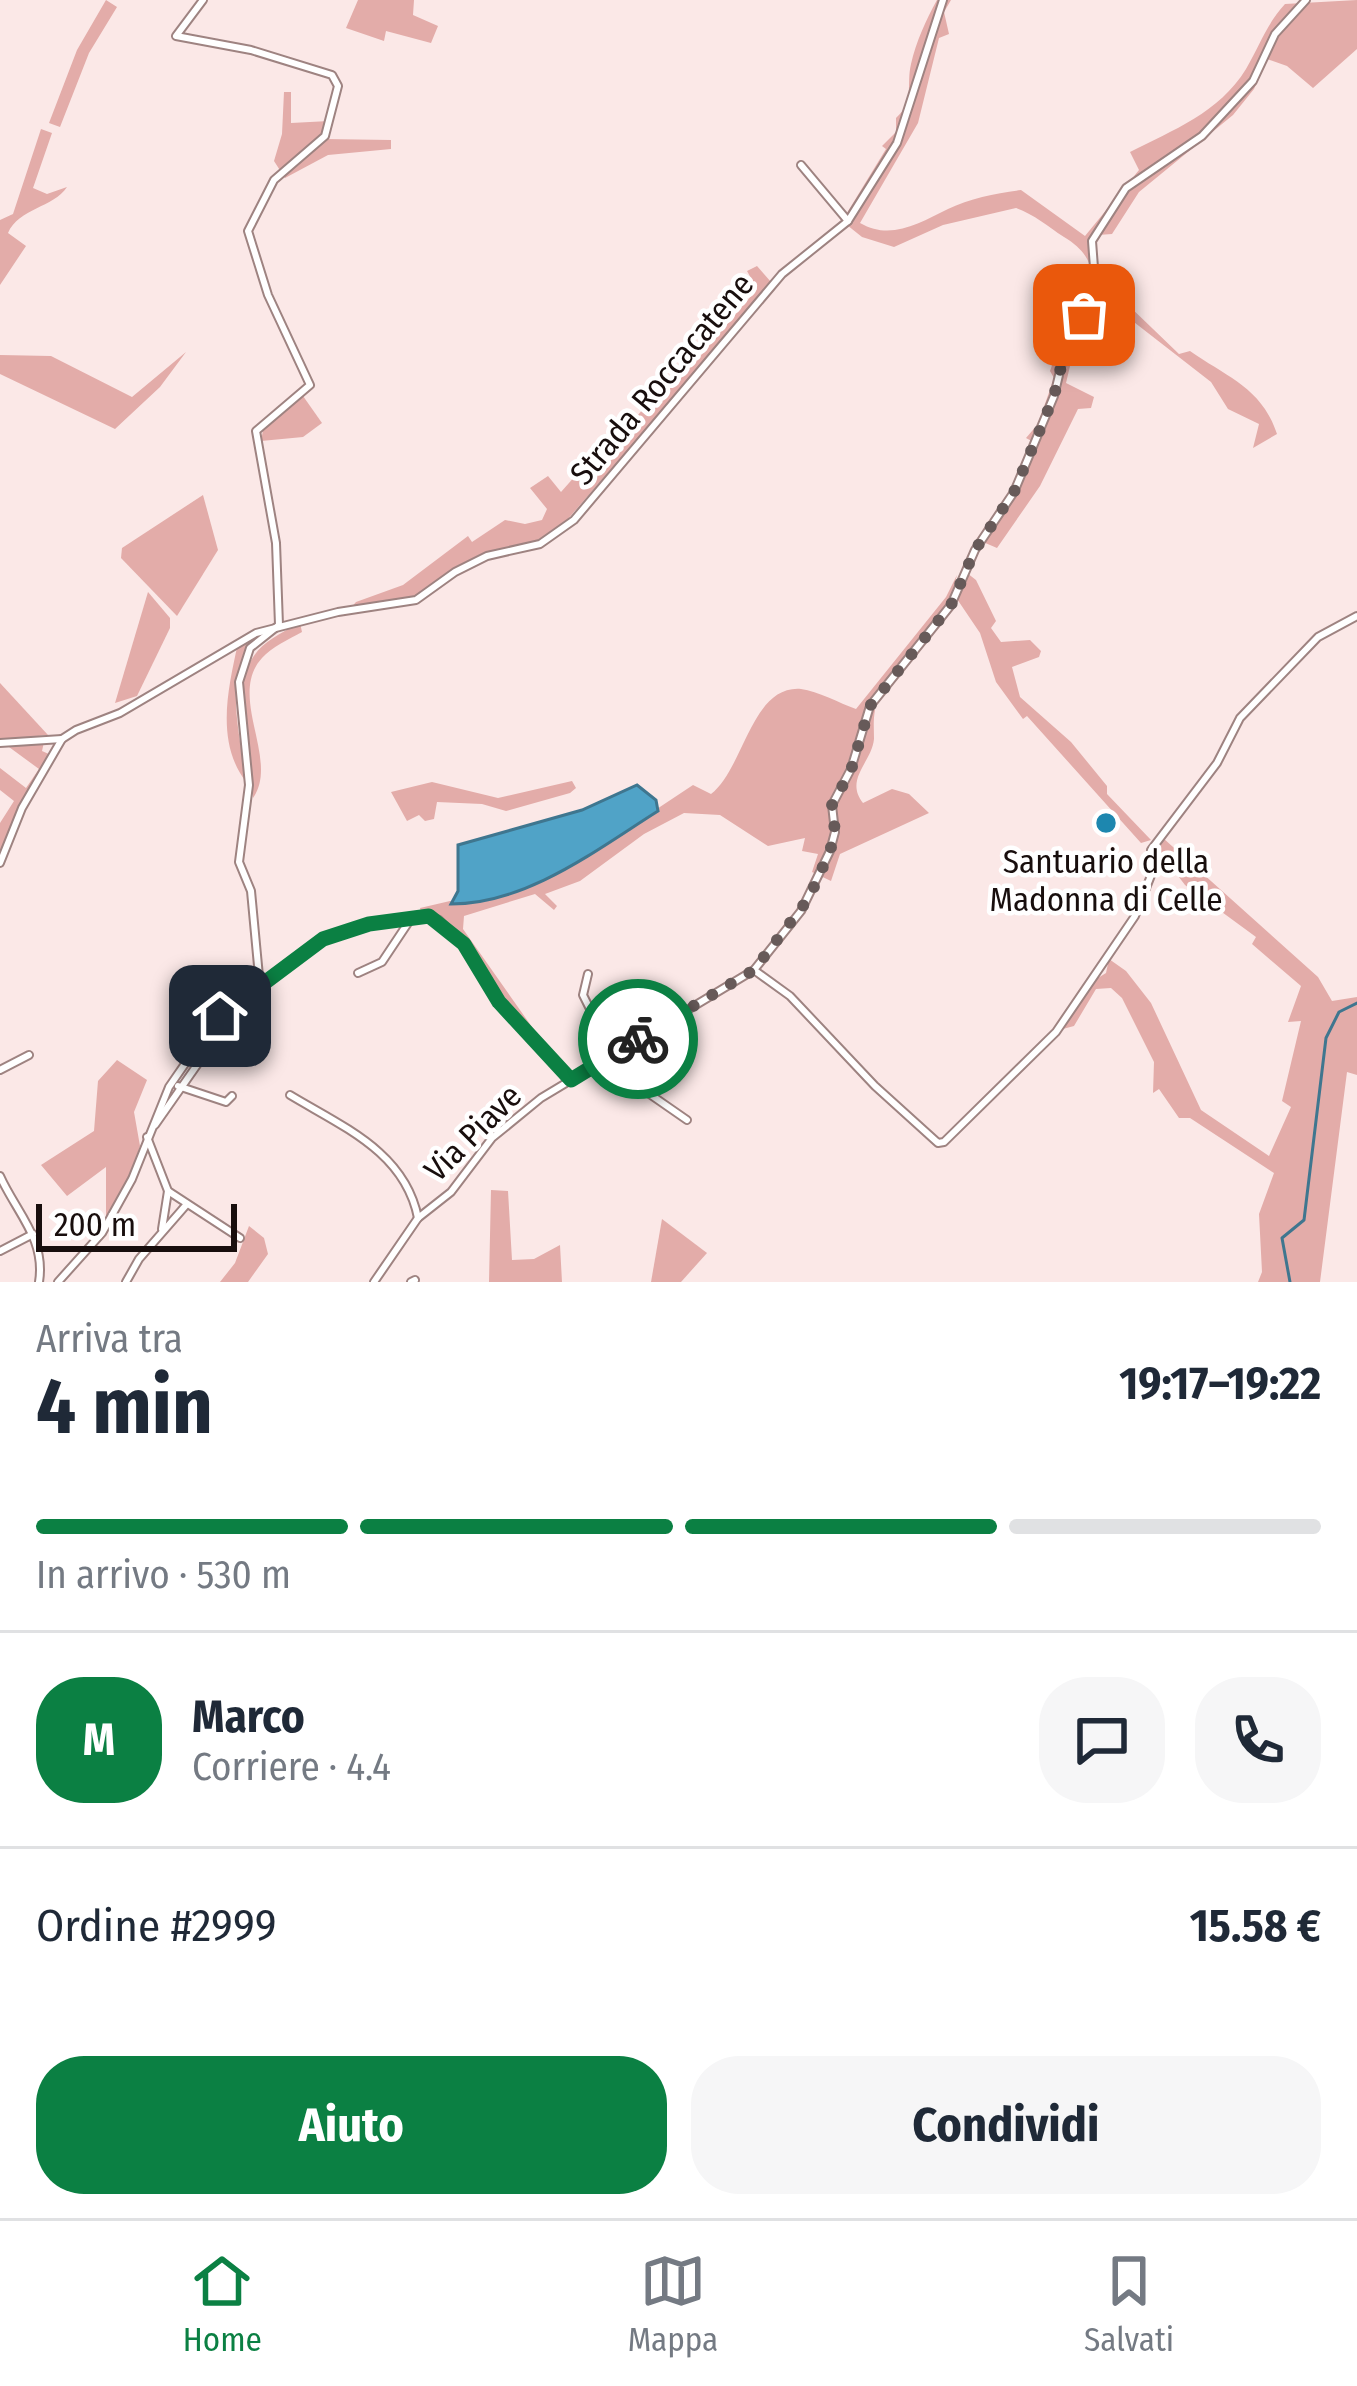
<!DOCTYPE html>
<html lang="it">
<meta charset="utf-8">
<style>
:root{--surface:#fff;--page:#f6f6f7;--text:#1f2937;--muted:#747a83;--line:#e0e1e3;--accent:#0b8043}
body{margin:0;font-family:"Fira Sans Condensed",sans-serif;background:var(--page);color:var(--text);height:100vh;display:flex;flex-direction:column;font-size:45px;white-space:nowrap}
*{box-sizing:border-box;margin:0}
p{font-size:39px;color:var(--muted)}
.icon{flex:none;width:66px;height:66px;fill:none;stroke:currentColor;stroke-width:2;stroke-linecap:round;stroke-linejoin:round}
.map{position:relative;height:1282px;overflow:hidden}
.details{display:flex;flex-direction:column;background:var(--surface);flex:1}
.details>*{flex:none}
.scale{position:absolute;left:36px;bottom:30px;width:201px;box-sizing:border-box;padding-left:12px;border:6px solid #180e0d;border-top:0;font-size:33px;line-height:42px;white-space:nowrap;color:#180e0d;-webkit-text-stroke:9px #fff;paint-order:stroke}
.pin{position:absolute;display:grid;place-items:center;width:102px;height:102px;color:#fff;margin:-51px;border-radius:24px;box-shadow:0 6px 18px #0006}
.courier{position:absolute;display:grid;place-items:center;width:120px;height:120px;margin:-60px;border:9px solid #0b8043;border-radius:50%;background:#fff;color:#222;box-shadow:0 3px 15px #0007}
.summary em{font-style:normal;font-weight:700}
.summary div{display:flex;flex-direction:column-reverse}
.summary{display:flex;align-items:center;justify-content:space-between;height:204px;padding:0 36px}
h1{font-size:78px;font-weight:700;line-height:90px}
.bar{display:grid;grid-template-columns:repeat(4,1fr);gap:18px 12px;align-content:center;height:144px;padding:0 36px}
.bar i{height:15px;border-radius:9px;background:var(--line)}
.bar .on{background:var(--accent)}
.bar p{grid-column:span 4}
.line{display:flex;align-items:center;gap:30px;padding:0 36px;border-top:3px solid var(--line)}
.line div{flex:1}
.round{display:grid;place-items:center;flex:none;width:126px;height:126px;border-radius:48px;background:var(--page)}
.cta{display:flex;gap:24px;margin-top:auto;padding:24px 36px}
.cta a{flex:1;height:138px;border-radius:48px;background:var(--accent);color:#fff;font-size:48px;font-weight:700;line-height:138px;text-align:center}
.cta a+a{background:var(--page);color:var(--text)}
.dock{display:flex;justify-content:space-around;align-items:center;height:168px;border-top:3px solid var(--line);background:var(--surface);font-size:33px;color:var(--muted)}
.dock a{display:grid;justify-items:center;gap:6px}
.dock .on{color:var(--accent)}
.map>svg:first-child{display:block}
.green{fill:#e3aca9}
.water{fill:#50a3c7;stroke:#3f768f;stroke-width:3}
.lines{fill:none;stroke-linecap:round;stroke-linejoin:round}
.stream{stroke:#3f768f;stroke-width:3}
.street-casing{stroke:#9e8381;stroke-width:10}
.street{stroke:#fff;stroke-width:6}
.done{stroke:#675a59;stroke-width:12;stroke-dasharray:0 21.6}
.route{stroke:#0b8043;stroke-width:15}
.poi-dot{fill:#1d87af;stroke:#fff;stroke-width:4.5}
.labels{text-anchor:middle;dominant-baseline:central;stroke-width:9;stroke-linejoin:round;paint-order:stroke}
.street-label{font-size:33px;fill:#180e0d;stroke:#fff}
.poi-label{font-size:33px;fill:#180e0d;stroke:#fff}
</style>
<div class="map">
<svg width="1357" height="1282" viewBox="0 0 1357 1282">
<rect width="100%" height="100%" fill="#fbe8e7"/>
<g class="green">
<path d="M 106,0 L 117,7 L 89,53 L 60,127 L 49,123 L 77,50 Z"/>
<path d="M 358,0 L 414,0 L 413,15 L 438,26 L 431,43 L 386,31 L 384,41 L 346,28 Z"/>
<path d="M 937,0 L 951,0 L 944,12 L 949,34 L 939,38 L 918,123 L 860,223 C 891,241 919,223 948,209 C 970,198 997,193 1021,190 L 1085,236 L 1139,170 L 1130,152 C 1173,130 1219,113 1246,69 C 1260,45 1266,25 1285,4 L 1357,0 L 1357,49 L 1313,88 L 1287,66 L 1267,59 L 1254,89 L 1233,115 L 1139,192 L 1112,234 L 1098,235 L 1094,241 L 1099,277 L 1179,354 L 1190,351 C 1227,377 1262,388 1277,434 L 1253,448 L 1259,424 L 1228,409 L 1211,382 L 1103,298 L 1074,349 L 1066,383 L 1094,397 L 1091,408 L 1078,409 L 1040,486 L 997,548 L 983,542 L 1021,485 L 1037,444 L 1026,438 L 1038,424 L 1054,378 L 1050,371 C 1066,323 1126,274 1064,237 C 1047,226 1035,215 1016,208 L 943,225 L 894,247 L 862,237 L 842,221 L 886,149 L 882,146 L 896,132 L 896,118 C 915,101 906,85 911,64 C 916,42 926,20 937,0 Z"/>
<path d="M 284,92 L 291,92 L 291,123 L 329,121 L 324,139 L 391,140 L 391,149 L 328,155 L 285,178 L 274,161 L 282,134 Z"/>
<path d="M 41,129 L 52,133 L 33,188 L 47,194 L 67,187 C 53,208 19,208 8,233 L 26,246 L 0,285 L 0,220 L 13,214 Z"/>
<path d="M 757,266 L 771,282 L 764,293 L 567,520 L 535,542 L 481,555 L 452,569 L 416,599 L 348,611 L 356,602 L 403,585 L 468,536 L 472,542 L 505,520 L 525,524 L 542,520 L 547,509 L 530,488 L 548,476 L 561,492 L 584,466 L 591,470 L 690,354 L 697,360 L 757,289 L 747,271 Z"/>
<path d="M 186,352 L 160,387 L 115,429 L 0,374 L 0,355 L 51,356 L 132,397 Z"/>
<path d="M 303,396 L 322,423 L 303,437 L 261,441 L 264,425 Z"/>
<path d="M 203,495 L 218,550 L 177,616 L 121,558 L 122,548 Z"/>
<path d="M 967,573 L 976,580 L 996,621 L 991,628 L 1001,642 L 1030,640 L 1041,651 L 1039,657 L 1012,667 L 1020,697 L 1071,742 L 1107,786 L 1107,794 L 1151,840 L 1141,843 L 1027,716 L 1023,719 L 996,682 L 980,633 L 957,599 Z"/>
<path d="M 957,575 L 950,603 L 867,708 L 875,710 C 873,721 874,729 874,739 C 872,762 844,779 863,803 L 892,789 L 909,794 L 929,813 L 840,854 L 831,881 L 812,872 L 818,854 L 802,851 L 805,838 L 768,846 L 720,815 L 684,813 L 644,834 L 580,881 L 545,894 L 557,906 L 554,910 L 535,894 L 464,916 L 463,929 L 551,1054 C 534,1035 514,1017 500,997 C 473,960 466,935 422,915 L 420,908 L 450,901 L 464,904 L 565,870 L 693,785 L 711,794 C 744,769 751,685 801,689 C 818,691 839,703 856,709 L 946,597 Z"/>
<path d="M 148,592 L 170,618 L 170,628 L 137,696 L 115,703 Z"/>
<path d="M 300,623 L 302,632 C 289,639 272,647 262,658 C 227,696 280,760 253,798 L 242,685 C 251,647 268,640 300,623 Z"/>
<path d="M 261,635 C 219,664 241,740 247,783 C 215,743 228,689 238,643 Z"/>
<path d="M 0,683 L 48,735 L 0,740 Z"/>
<path d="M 44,742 L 42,751 L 51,755 L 0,858 L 0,823 L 14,801 L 0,790 L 0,768 L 26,788 L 39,769 L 9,747 Z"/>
<path d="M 572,781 L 576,788 L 570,793 L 506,811 L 482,804 L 437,802 L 434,819 L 425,821 L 419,815 L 407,821 L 391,792 L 432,782 L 498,798 Z"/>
<path d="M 1163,838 L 1318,977 L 1332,1001 L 1357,997 L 1357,1075 L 1347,1072 L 1320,1282 L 1258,1282 L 1262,1272 L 1259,1214 L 1274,1173 L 1190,1118 L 1179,1118 L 1159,1089 L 1153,1093 L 1154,1062 L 1122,998 L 1111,988 L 1096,989 L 1074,1026 L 1059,1030 L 1090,983 L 1106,973 L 1109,959 L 1126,971 L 1151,1003 L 1201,1110 L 1269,1156 L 1291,1107 L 1282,1101 L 1301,1021 L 1288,1022 L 1301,986 L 1252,944 L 1256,937 L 1185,885 L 1172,868 L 1156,867 L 1153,850 Z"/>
<path d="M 117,1060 L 147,1080 L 134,1112 L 140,1146 L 130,1177 L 106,1220 L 106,1167 L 67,1196 L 41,1165 L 94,1131 L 98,1081 Z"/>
<path d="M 491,1190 L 508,1191 L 512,1260 L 534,1259 L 560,1245 L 562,1282 L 489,1282 Z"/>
<path d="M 662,1219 L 707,1253 L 681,1282 L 651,1282 Z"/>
<path d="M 249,1226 L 264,1238 L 268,1254 L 248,1282 L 220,1282 L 235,1263 Z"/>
</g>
<path class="water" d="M 637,785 L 656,800 L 658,811 C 596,850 527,904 451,904 L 458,891 L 458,845 L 582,810 Z"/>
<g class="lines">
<path class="stream" d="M 1290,1282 L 1282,1238 L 1304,1220 L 1326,1038 L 1339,1012 L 1357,1003"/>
<defs>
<g id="street">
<path d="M 203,0 L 176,36 L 251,50 L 332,75 L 338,86 L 325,136 L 274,180 L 248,231 L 268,295 L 310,385 L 256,431 L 276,543 L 279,625 L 250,648 L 239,682 L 249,785 L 239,862 L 251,891 L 260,987"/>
<path d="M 801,165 L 848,221"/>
<path d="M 0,743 L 62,739"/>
<path d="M 0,863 L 22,808 L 62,739 L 76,730 L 120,713 L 256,633 L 338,612 L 416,600 L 455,572 L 487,556 L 540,544 L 574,520 L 782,274 L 848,221 L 897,143 L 943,0"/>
<path d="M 754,970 L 790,996 L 875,1086 L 938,1143 L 944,1142 L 1056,1032 L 1135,916 L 1152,873 L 1151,850 L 1217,763 L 1240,718 L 1318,637 L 1357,616"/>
<path d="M 358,973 L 382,962 L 410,920"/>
<path d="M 588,974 L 583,995 L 612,1053"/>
<path d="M 646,1034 L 682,1060"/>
<path d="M 602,1061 L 687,1120"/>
<path d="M 0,1070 L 29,1055"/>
<path d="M 178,1086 L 226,1102 L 232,1096"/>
<path d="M 290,1095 C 343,1127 405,1152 418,1218"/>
<path d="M 155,1125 L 211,1045 L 220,1020"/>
<path d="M 147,1137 L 168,1191 L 240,1238"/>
<path d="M 0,1176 C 16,1212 46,1239 39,1282"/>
<path d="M 162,1229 L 168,1191"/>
<path d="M 0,1251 L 33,1234"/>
<path d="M 58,1282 L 102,1233 L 132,1179 L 169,1087 L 198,1045 L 220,1016 L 323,939 L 369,924 L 429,916 L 439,920 L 463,944 L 499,1002 L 571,1080"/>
<path d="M 126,1282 L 139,1259 L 187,1204"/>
<path d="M 374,1282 L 418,1218 L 451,1192 L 492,1138 L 541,1098 L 754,970 L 801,911 L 830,851 L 835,832 L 832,805 L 851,769 L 870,706 L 951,605 L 975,550 L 1014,492 L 1054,396 L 1065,350 L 1096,294 L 1092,241 L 1126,188 L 1202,136 L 1253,81 L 1275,34 L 1306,0"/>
<path d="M 411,1282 L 415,1280"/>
</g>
</defs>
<use href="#street" class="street-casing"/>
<use href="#street" class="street"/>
</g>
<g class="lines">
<path class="done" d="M 638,1039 L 754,970 L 809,898 L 830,851 L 835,832 L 832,805 L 851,770 L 870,706 L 951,605 L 975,550 L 1014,492 L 1054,396 L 1065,350 L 1084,315"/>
<path class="route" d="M 220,1016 L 323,939 L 369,924 L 429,916 L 464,944 L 499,1002 L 571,1080 L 638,1039"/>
</g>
<circle class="poi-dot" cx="1106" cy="823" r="12"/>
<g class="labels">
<g class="street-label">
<text transform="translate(662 379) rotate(-50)">Strada Roccacatene</text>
<text transform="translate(473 1133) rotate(-45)">Via Piave</text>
</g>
<g class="poi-label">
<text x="1106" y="862">Santuario della<tspan x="1106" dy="38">Madonna di Celle</tspan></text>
</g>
</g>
</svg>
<div class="scale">200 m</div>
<div class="pin" style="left:1084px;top:315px;background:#ea580c"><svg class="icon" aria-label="bag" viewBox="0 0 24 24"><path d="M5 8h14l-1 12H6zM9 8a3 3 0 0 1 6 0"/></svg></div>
<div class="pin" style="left:220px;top:1016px;background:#1f2937"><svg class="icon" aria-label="home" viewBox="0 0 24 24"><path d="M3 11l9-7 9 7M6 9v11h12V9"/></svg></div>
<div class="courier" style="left:638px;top:1039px"><svg class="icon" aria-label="bike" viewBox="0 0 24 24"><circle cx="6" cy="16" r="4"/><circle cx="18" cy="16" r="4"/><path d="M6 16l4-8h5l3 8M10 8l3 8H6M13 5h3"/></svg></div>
</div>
<section class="details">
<div class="summary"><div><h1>4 min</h1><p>Arriva tra</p></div><em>19:17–19:22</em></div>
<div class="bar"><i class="on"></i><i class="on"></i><i class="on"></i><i></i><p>In arrivo · 530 m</p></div>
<div class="line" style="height:216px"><b class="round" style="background:var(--accent);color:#fff">M</b><div><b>Marco</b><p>Corriere · 4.4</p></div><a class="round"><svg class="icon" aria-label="chat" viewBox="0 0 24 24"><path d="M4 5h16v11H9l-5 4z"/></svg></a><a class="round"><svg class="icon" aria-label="phone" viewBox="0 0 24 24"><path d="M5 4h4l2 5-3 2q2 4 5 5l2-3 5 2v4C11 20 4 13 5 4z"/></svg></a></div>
<div class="line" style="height:156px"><div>Ordine #2999</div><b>15.58 €</b></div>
<div class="cta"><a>Aiuto</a><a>Condividi</a></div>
</section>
<nav class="dock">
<a class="on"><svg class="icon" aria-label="home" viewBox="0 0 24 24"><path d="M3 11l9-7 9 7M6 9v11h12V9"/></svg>Home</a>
<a><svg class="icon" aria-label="map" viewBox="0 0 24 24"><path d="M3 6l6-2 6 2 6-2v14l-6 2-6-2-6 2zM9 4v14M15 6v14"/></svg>Mappa</a>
<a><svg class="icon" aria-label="saved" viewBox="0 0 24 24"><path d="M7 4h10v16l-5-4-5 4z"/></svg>Salvati</a>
</nav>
